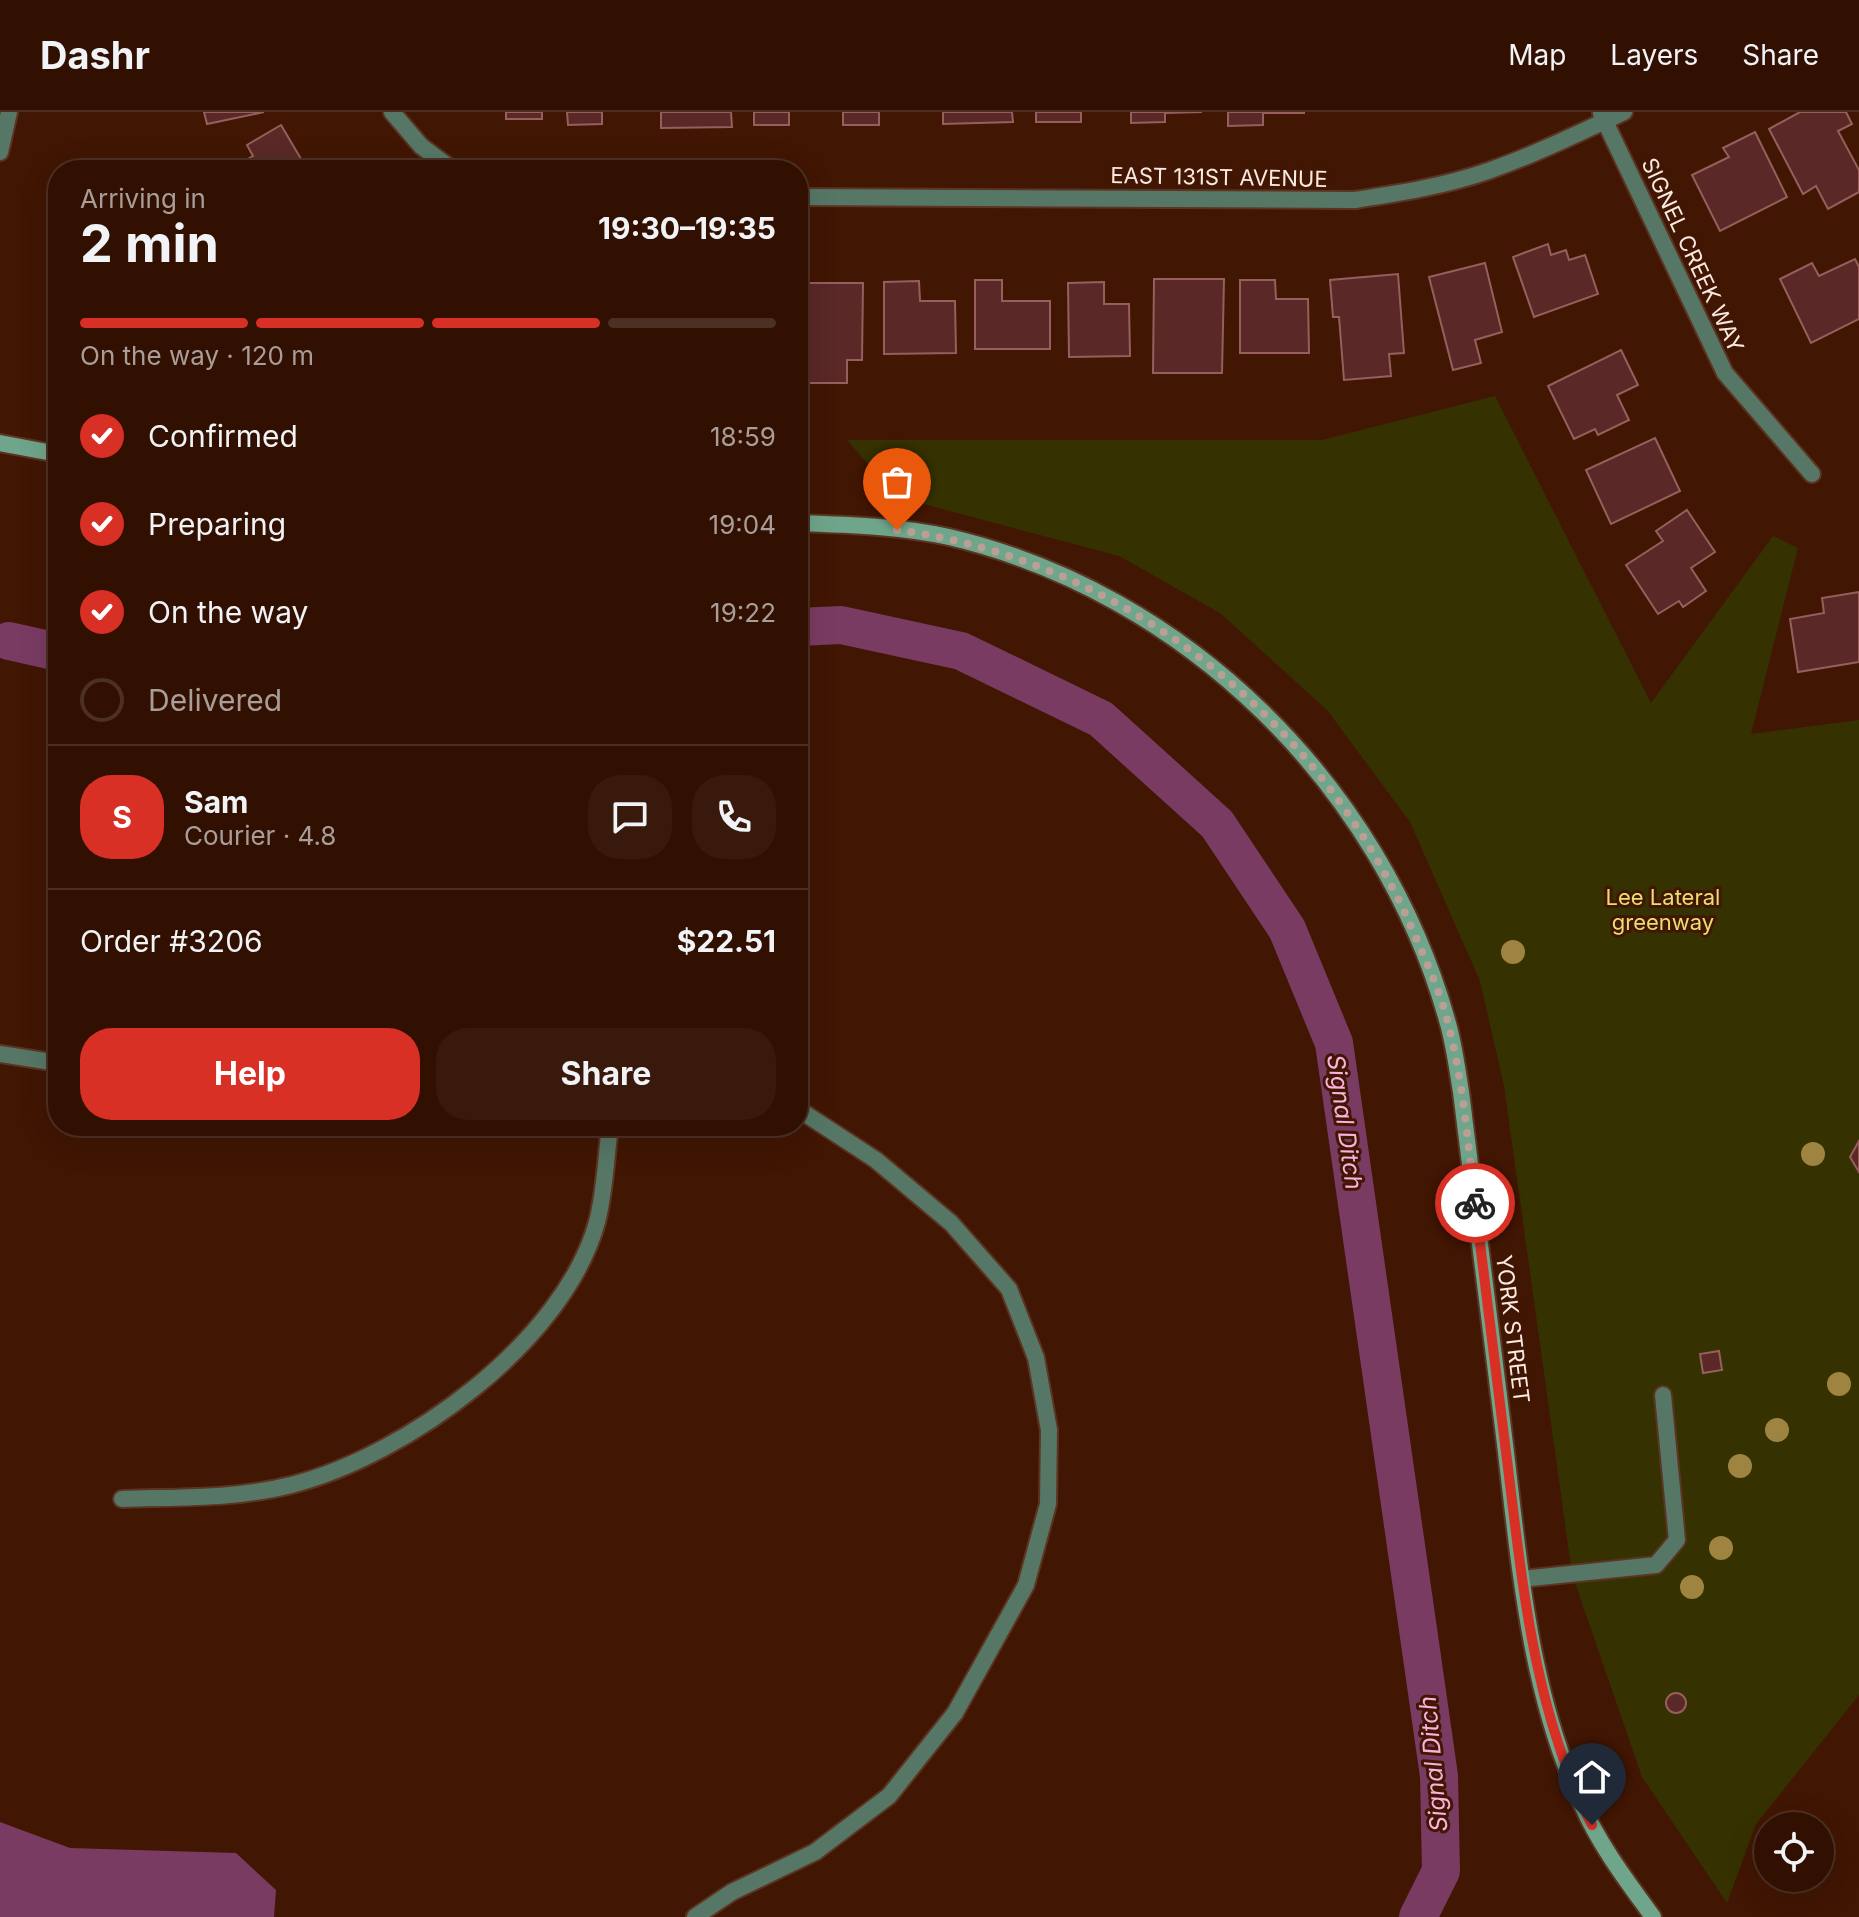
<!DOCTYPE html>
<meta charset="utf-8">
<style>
:root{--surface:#311002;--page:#39190c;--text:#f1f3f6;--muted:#a89d99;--line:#4c3024;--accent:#d93025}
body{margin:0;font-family:Inter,sans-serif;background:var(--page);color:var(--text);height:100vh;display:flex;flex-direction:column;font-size:30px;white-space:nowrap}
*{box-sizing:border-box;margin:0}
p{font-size:26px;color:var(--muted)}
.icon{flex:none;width:44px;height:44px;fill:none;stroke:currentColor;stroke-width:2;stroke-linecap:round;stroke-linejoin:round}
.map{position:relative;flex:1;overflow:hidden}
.details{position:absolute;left:48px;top:48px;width:760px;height:976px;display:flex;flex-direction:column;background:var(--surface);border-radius:32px;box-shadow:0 8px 32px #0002,0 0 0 2px var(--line)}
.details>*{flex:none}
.fabs{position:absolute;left:1754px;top:1700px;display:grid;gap:16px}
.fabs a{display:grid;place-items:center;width:80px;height:80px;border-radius:50%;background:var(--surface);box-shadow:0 8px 32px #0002,0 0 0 2px var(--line);font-size:40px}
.pin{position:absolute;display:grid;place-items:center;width:68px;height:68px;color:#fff;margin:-82px -34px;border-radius:50% 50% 50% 0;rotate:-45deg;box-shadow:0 0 8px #0007}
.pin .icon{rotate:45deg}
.courier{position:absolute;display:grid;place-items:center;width:80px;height:80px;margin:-40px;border:6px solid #d93025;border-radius:50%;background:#fff;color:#222;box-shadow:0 2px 10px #0007}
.head em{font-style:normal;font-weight:700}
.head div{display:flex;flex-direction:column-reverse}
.head{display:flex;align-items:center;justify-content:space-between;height:136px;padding:0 32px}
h1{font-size:52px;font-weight:700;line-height:60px}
.bar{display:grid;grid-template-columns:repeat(4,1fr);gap:12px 8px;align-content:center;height:96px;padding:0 32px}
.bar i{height:10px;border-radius:6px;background:var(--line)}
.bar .selected{background:var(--accent)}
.bar p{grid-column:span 4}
.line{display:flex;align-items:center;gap:20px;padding:0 32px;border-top:2px solid var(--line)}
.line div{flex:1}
.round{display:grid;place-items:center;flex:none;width:84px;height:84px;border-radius:32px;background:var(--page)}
ol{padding:0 32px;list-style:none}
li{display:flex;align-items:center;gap:24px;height:88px}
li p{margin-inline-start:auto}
li .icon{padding:8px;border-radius:50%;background:var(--accent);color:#fff;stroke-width:4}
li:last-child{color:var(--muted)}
li i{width:44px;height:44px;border:4px solid var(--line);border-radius:50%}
.button{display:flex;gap:16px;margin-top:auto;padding:16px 32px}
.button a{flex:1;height:92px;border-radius:32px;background:var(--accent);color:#fff;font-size:32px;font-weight:700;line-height:92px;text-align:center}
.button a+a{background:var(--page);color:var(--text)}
header{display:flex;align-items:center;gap:48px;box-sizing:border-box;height:112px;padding:0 40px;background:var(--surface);border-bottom:2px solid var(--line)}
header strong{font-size:38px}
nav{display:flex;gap:44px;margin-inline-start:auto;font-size:28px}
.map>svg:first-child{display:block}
.green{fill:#363101}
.water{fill:#7a3b63}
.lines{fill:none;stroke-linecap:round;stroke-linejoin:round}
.canal{stroke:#7a3b63;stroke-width:38}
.building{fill:#592827;stroke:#975f5c;stroke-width:2}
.lane-casing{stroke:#5b3422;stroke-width:20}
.street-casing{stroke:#5b3422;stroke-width:20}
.secondary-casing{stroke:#5b3422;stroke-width:20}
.lane{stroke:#567766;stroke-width:16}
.street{stroke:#567766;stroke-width:16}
.secondary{stroke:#6fa58b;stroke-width:16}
.tree{fill:#9e8440}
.done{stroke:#ba9f94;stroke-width:8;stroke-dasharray:0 14.4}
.route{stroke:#d93025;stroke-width:10}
.labels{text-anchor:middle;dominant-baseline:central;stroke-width:6;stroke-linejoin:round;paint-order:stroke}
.street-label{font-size:22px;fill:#fbe9e2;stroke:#411603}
.park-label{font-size:22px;fill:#eade71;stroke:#411603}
.water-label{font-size:24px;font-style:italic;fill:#fcb0dd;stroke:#411603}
</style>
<header>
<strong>Dashr</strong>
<nav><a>Map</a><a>Layers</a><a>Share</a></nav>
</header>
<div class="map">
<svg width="1859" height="1805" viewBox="0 0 1859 1805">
<rect width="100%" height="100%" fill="#411603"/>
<path class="green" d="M 1495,284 L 1651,591 L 1773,424 L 1798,436 L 1751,622 L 1859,608 L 1859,1583 L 1756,1712 L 1727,1791 L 1642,1665 L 1572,1462 L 1504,974 L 1480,869 L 1410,710 L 1327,598 L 1220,501 L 1119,444 L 897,385 L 847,328 L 1322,328 Z"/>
<path class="water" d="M 0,1710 L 70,1736 L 236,1741 L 276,1778 L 274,1805 L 0,1805 Z"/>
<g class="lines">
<g class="canal">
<path d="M 798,515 L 841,513 L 961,539 L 1101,607 L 1217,712 L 1287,817 L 1334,931 L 1439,1664 L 1441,1759 L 1418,1805"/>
<path d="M 9,529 L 58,540"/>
</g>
</g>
<g class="building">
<path d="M 204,0 L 264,0 L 207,12 Z"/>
<rect x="506" y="0" width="36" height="7"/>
<path d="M 567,0 L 602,0 L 602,12 L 568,13 Z"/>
<path d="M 661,0 L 731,0 L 732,15 L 661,16 Z"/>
<rect x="754" y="0" width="35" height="13"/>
<rect x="843" y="0" width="36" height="13"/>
<path d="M 943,0 L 1012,0 L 1013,10 L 943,12 Z"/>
<rect x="1036" y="0" width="45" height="10"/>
<path d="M 1131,0 L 1202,0 L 1165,1 L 1165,10 L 1131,11 Z"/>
<path d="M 1228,0 L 1304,0 L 1304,1 L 1263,1 L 1263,13 L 1228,14 Z"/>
<path d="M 1800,0 L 1846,0 L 1852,12 L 1838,19 L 1859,58 L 1859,80 L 1828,97 L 1816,74 L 1803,82 L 1769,17 Z"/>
<path d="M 281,13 L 307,57 L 229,58 L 253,44 L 247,33 Z"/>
<path d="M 1755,20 L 1787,85 L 1720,119 L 1692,63 L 1729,45 L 1723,36 Z"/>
<path d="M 1548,132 L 1551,143 L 1566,138 L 1569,148 L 1585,143 L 1598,182 L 1534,205 L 1513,145 Z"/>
<path d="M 1855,147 L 1859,155 L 1859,207 L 1811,231 L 1780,167 L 1812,151 L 1819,164 Z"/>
<path d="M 1485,151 L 1502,220 L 1475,228 L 1481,251 L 1453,258 L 1429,165 Z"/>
<path d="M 1398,162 L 1404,241 L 1389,242 L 1391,264 L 1344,268 L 1339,205 L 1333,205 L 1330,168 Z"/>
<path d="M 1154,167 L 1224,167 L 1222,261 L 1153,261 Z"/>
<path d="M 975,168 L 1002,168 L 1002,189 L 1050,189 L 1050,237 L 975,237 Z"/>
<path d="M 1240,168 L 1275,168 L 1276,187 L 1308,187 L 1309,241 L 1240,241 Z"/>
<path d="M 919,169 L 920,189 L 955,189 L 956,241 L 884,242 L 884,170 Z"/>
<path d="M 1104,170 L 1104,192 L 1129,192 L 1130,244 L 1069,245 L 1068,171 Z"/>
<path d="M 798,171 L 863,171 L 862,248 L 847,248 L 847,271 L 802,271 L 802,207 L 798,207 Z"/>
<path d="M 1621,238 L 1638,273 L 1617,283 L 1629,308 L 1598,323 L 1595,317 L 1574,327 L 1548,274 Z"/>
<path d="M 1655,326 L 1680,379 L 1611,412 L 1586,358 Z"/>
<path d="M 1687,398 L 1715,440 L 1691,456 L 1706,479 L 1683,495 L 1679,489 L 1658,502 L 1626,453 L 1663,429 L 1656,419 Z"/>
<path d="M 1859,480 L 1859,550 L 1798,560 L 1790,507 L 1824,501 L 1822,486 Z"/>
<path d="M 1859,1029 L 1859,1060 L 1850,1045 Z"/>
<path d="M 1719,1239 L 1722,1258 L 1703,1261 L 1700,1242 Z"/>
<circle cx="1676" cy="1591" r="10"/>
</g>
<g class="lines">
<defs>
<path id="lane" d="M 1522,1467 L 1656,1453 L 1677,1428 L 1663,1283"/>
<g id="street">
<path d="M 392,0 L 421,34 L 453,58"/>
<path d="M 1601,1 L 1725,261 L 1812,362"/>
<path d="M 0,40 L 9,0"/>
<path d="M 798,85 L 1355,88 C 1400,81 1445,74 1488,59 C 1534,43 1579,21 1624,0"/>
<path d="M 0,942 L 58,951"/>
<path d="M 122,1387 C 179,1385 236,1387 291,1373 C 406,1344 564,1230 597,1110 C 605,1080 606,1045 610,1014"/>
<path d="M 695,1805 L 732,1780 L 815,1740 L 889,1684 L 955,1601 L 1026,1473 L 1048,1392 L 1049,1318 L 1036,1246 L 1009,1177 L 951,1111 L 876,1048 L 798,997"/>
</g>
<g id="secondary">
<path d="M 0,331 L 58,342"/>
<path d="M 798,411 C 848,413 900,414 949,425 C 1187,481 1381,674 1447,908 C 1454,931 1457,956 1461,980 C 1475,1092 1489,1204 1503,1316 C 1519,1443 1527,1576 1582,1693 C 1600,1734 1627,1769 1653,1805"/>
</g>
</defs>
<use href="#lane" class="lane-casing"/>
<use href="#street" class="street-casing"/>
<use href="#secondary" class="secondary-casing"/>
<use href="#lane" class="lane"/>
<use href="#street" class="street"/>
<use href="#secondary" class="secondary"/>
</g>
<g class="tree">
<circle cx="1513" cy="840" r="12"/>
<circle cx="1813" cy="1042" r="12"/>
<circle cx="1839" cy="1272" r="12"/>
<circle cx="1777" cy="1318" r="12"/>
<circle cx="1740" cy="1354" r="12"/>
<circle cx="1721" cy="1436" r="12"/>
<circle cx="1692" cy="1475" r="12"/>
</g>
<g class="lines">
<path class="done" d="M 897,418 C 1129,449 1327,613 1416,826 C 1428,854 1441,882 1448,911 C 1463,970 1468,1031 1475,1091"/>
<path class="route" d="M 1475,1091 C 1486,1179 1497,1267 1508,1356 C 1523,1477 1535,1603 1592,1713"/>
</g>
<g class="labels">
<g class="street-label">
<text transform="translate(1219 65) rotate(1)">EAST 131ST AVENUE</text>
<text transform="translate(1693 143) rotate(65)">SIGNEL CREEK WAY</text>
<text transform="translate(1513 1217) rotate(83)">YORK STREET</text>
</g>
<g class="park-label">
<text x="1663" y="785">Lee Lateral<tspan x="1663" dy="25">greenway</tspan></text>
</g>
<g class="water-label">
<text transform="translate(1345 1010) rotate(82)">Signal Ditch</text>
<text transform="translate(1433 1652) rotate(-95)">Signal Ditch</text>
</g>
</g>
</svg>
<div class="fabs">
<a><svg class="icon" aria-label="locate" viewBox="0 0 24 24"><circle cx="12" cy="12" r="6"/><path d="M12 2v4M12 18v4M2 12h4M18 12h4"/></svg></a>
</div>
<div class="pin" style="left:897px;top:418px;background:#ea580c"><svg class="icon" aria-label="bag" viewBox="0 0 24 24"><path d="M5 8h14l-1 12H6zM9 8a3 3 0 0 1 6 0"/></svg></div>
<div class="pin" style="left:1592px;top:1713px;background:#1f2937"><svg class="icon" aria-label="home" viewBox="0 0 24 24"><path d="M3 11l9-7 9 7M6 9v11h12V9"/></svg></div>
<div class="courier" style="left:1475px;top:1091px"><svg class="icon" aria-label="bike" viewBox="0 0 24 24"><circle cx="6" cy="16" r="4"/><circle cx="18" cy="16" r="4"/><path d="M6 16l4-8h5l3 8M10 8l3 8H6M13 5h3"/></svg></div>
<section class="details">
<div class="head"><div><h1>2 min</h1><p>Arriving in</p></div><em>19:30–19:35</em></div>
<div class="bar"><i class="selected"></i><i class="selected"></i><i class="selected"></i><i></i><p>On the way · 120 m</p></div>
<ol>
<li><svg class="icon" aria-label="check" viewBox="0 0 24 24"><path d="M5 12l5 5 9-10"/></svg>Confirmed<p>18:59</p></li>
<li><svg class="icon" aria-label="check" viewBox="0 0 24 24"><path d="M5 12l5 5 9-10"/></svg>Preparing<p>19:04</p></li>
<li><svg class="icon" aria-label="check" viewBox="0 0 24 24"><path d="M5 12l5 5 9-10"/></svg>On the way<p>19:22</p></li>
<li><i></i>Delivered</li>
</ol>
<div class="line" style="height:144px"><b class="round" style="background:var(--accent);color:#fff">S</b><div><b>Sam</b><p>Courier · 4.8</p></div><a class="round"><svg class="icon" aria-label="chat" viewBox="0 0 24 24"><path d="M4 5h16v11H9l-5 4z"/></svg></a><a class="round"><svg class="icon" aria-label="phone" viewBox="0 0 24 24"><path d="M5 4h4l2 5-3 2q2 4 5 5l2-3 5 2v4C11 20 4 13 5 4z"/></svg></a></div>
<div class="line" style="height:104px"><div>Order #3206</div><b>$22.51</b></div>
<div class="button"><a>Help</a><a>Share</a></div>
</section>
</div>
